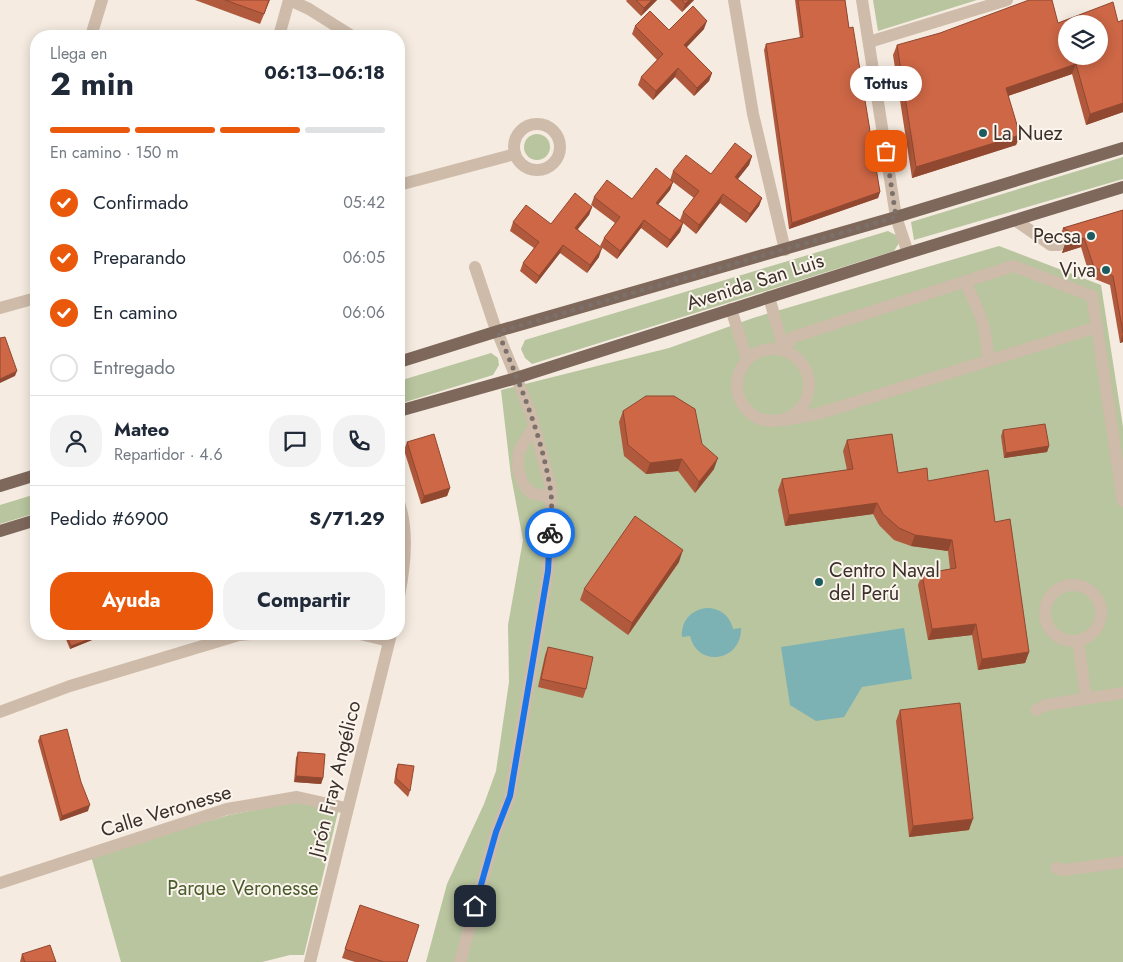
<!DOCTYPE html>
<html lang="es">
<meta charset="utf-8">
<style>
:root{--surface:#fff;--page:#f2f2f3;--text:#1f2937;--muted:#747a83;--line:#e0e1e3;--accent:#ea580c}
body{margin:0;font-family:Jost,sans-serif;background:var(--page);color:var(--text);height:100vh;display:flex;flex-direction:column;font-size:19px;white-space:nowrap}
*{box-sizing:border-box;margin:0}
p{font-size:16px;color:var(--muted)}
.icon{flex:none;width:28px;height:28px;fill:none;stroke:currentColor;stroke-width:2;stroke-linecap:round;stroke-linejoin:round}
.map{position:relative;flex:1;overflow:hidden}
.panel{position:absolute;left:30px;top:30px;width:375px;height:610px;display:flex;flex-direction:column;background:var(--surface);border-radius:20px;box-shadow:0 2px 12px #0003}
.panel>*{flex:none}
.controls{position:absolute;left:1058px;top:15px;display:grid;gap:10px}
.controls a{display:grid;place-items:center;width:50px;height:50px;border-radius:50%;background:var(--surface);box-shadow:0 2px 12px #0003;font-size:25px}
.pin{position:absolute;display:grid;place-items:center;width:42px;height:42px;color:#fff;margin:-21px;border-radius:10px;box-shadow:0 2px 8px #0006}
.courier{position:absolute;display:grid;place-items:center;width:50px;height:50px;margin:-25px;border:4px solid #1a73e8;border-radius:50%;background:#fff;color:#222;box-shadow:0 1px 6px #0007}
.bubble{position:absolute;height:35px;border-radius:18px;background:var(--surface);box-shadow:0 2px 12px #0003;font-size:16px;font-weight:700;line-height:35px;text-align:center}
.head em{font-style:normal;font-weight:700}
.head div{display:flex;flex-direction:column-reverse}
.head{display:flex;align-items:center;justify-content:space-between;height:85px;padding:0 20px}
h1{font-size:32px;font-weight:700;line-height:38px}
.bar{display:grid;grid-template-columns:repeat(4,1fr);gap:8px 5px;align-content:center;height:60px;padding:0 20px}
.bar i{height:6px;border-radius:4px;background:var(--line)}
.bar .on{background:var(--accent)}
.bar p{grid-column:span 4}
.line{display:flex;align-items:center;gap:12px;padding:0 20px;border-top:1px solid var(--line)}
.line div{flex:1}
.round{display:grid;place-items:center;flex:none;width:52px;height:52px;border-radius:20px;background:var(--page)}
ol{padding:0 20px;list-style:none}
li{display:flex;align-items:center;gap:15px;height:55px}
li p{margin-inline-start:auto}
li .icon{padding:5px;border-radius:50%;background:var(--accent);color:#fff;stroke-width:4}
li:last-child{color:var(--muted)}
li i{width:28px;height:28px;border:2px solid var(--line);border-radius:50%}
.action{display:flex;gap:10px;margin-top:auto;padding:10px 20px}
.action a{flex:1;height:58px;border-radius:20px;background:var(--accent);color:#fff;font-size:20px;font-weight:700;line-height:58px;text-align:center}
.action a+a{background:var(--page);color:var(--text)}
.map>svg:first-child{display:block}
.green{fill:#b8c59e}
.water{fill:#7db2b4}
.lines{fill:none;stroke-linecap:round;stroke-linejoin:round}
.minor{stroke:#cebbaa;stroke-width:12}
.major{stroke:#7e675b;stroke-width:12}
.wall{fill:#b0593c;fill-rule:evenodd}
.shaded-wall{fill:#904831}
.building{fill:#cd6746;stroke:#904831;fill-rule:evenodd}
.done{stroke:#7c716a;stroke-width:5;stroke-dasharray:0 9}
.route{stroke:#1a73e8;stroke-width:6}
.poi-dot{fill:#1c5c60;stroke:#fbf5ed;stroke-width:2}
.labels{text-anchor:middle;dominant-baseline:central;stroke-width:4;stroke-linejoin:round;paint-order:stroke}
.poi-label{font-size:20px;fill:#3b302a;stroke:#fbf5ed;text-anchor:start}
.street-label{font-size:20px;fill:#3b302a;stroke:#fbf5ed}
.park-label{font-size:20px;fill:#4a5c2c;stroke:#fbf5ed}
</style>
<div class="map">
<svg width="1123" height="962" viewBox="0 0 1123 962">
<rect width="100%" height="100%" fill="#f5ebe0"/>
<g class="green">
<path d="M 873,0 L 977,0 L 878,31 Z"/>
<circle cx="537" cy="147" r="13"/>
<path d="M 1123,157 L 1123,179 L 914,240 L 911,222 Z"/>
<path d="M 888,231 L 896,235 L 899,243 L 894,251 L 532,364 L 525,358 L 521,349 L 525,340 Z"/>
<path d="M 999,246 L 1101,285 L 1123,427 L 1123,962 L 426,962 L 447,884 L 484,804 L 496,771 L 509,682 L 508,625 L 523,540 L 511,476 L 501,390 L 669,348 L 753,318 Z"/>
<path d="M 491,353 L 498,358 L 499,365 L 493,375 L 399,404 L 399,381 Z"/>
<path d="M 36,494 L 36,513 L 0,524 L 0,505 Z"/>
<path d="M 296,802 L 338,812 L 304,955 L 290,955 L 262,962 L 121,962 L 91,856 L 229,815 Z"/>
</g>
<g class="water">
<path d="M 706,608 C 721,608 730,616 733,629 L 741,628 C 742,661 698,669 690,636 L 682,637 C 681,621 691,610 706,608 Z"/>
<path d="M 904,628 L 912,679 L 862,687 L 844,717 L 816,721 L 790,705 L 781,647 Z"/>
</g>
<g class="lines">
<g class="minor">
<path d="M 290,0 L 309,9 L 352,36"/>
<path d="M 734,0 L 753,114 L 785,250"/>
<path d="M 862,0 L 896,217 L 908,253"/>
<path d="M 91,36 L 102,0"/>
<path d="M 279,36 L 289,0"/>
<path d="M 869,42 L 1007,0"/>
<circle cx="537" cy="147" r="23"/>
<path d="M 399,185 L 515,154"/>
<path d="M 1015,220 L 1051,245 L 1059,245"/>
<path d="M 965,282 C 980,313 987,326 988,361"/>
<path d="M 769,297 L 784,350"/>
<path d="M 0,308 L 36,298"/>
<path d="M 731,309 L 747,359"/>
<circle cx="773" cy="385" r="36"/>
<path d="M 784,350 L 793,337 L 1013,266 L 1092,296 L 1123,501"/>
<path d="M 783,420 L 817,414 L 1097,327"/>
<path d="M 534,426 L 519,451 L 518,468 L 523,484 L 531,493 L 551,497"/>
<path d="M 399,503 C 409,532 405,566 399,596"/>
<circle cx="1073" cy="613" r="28"/>
<path d="M 360,634 L 389,641"/>
<path d="M 1078,641 L 1086,698"/>
<path d="M 1036,710 L 1046,705 L 1123,693"/>
<path d="M 0,712 L 70,686 L 239,635 L 250,634"/>
<path d="M 1056,868 L 1064,870 L 1123,862"/>
<path d="M 0,883 L 227,809 L 297,797 L 346,808"/>
<path d="M 310,962 L 391,634"/>
<path d="M 460,962 L 496,832 L 510,796 L 548,571 L 551,509 L 551,488 L 530,411 L 494,324 L 475,267"/>
</g>
<g class="major">
<path d="M 399,362 L 498,331 L 896,217 L 1123,148"/>
<path d="M 399,411 L 513,379 L 908,253 L 1123,187"/>
<path d="M 0,486 L 36,475"/>
<path d="M 0,531 L 36,520"/>
</g>
</g>
<g class="wall">
<path d="M 195,0 L 270,0 L 260,24 Z"/>
<path d="M 627,0 L 657,0 L 641,16 L 626,1 Z"/>
<path d="M 670,0 L 694,0 L 682,12 Z"/>
<path d="M 795,0 L 845,0 L 849,28 L 880,192 L 878,198 L 789,229 L 764,50 L 766,44 L 800,38 Z"/>
<path d="M 1123,20 L 1123,112 L 1086,125 L 1072,74 L 1008,96 L 1020,135 L 1016,145 L 912,178 L 893,55 L 897,45 L 1058,23 L 1118,22 Z"/>
<path d="M 635,26 L 669,30 L 704,29 L 687,47 L 712,73 L 709,81 L 694,96 L 675,77 L 653,100 L 638,85 L 641,77 L 657,60 L 632,34 Z"/>
<path d="M 752,156 L 749,165 L 738,179 L 762,198 L 759,206 L 746,223 L 720,203 L 696,234 L 683,223 L 680,232 L 667,248 L 641,228 L 617,259 L 600,246 L 604,238 L 615,223 L 591,205 L 594,197 L 632,199 L 670,180 L 673,171 L 711,174 ZM 673,182 L 694,198 L 683,212 L 680,220 L 658,204 L 670,190 Z"/>
<path d="M 592,207 L 589,215 L 578,229 L 599,257 L 587,273 L 560,253 L 536,284 L 520,271 L 523,263 L 534,248 L 510,231 L 513,222 L 551,224 Z"/>
<path d="M 1123,210 L 1123,342 L 1120,343 L 1110,285 L 1090,277 L 1081,247 L 1062,253 L 1066,242 L 1066,241 L 1060,237 L 1063,228 Z"/>
<path d="M 623,411 L 702,444 L 714,469 L 695,493 L 678,471 L 646,474 L 624,456 L 619,422 Z"/>
<path d="M 1003,430 L 1049,446 L 1047,452 L 1004,458 L 1001,436 Z"/>
<path d="M 847,440 L 898,473 L 928,481 L 995,522 L 1029,652 L 1025,663 L 978,670 L 972,635 L 928,640 L 918,585 L 922,574 L 950,569 L 948,551 L 911,546 L 894,540 L 879,525 L 873,514 L 785,526 L 778,490 L 782,479 L 847,470 L 843,451 Z"/>
<path d="M 407,442 L 450,488 L 447,496 L 421,504 L 404,450 Z"/>
<path d="M 679,562 L 628,635 L 580,600 L 584,589 Z"/>
<path d="M 66,634 L 92,640 L 70,649 L 65,637 Z"/>
<path d="M 548,647 L 586,689 L 583,698 L 538,687 L 545,655 Z"/>
<path d="M 900,710 L 969,830 L 909,837 L 896,721 Z"/>
<path d="M 40,736 L 88,811 L 60,821 L 38,741 Z"/>
<path d="M 298,752 L 323,778 L 321,784 L 294,782 L 296,758 Z"/>
<path d="M 398,764 L 410,791 L 408,797 L 394,783 L 396,769 Z"/>
<path d="M 360,905 L 407,962 L 355,962 L 342,958 Z"/>
<path d="M 22,954 L 56,962 L 20,962 Z"/>
</g>
<g class="shaded-wall">
<path d="M 652,0 L 657,0 L 641,16 L 644,8 Z"/>
<path d="M 689,0 L 694,0 L 682,12 L 685,4 Z"/>
<path d="M 707,21 L 704,29 L 681,53 L 684,45 Z"/>
<path d="M 1076,64 L 1072,74 L 1002,98 L 1006,88 Z"/>
<path d="M 678,68 L 675,77 L 653,100 L 656,91 Z"/>
<path d="M 712,73 L 709,81 L 694,96 L 697,88 Z"/>
<path d="M 1123,103 L 1123,112 L 1086,125 L 1090,114 Z"/>
<path d="M 1020,135 L 1016,145 L 912,178 L 916,167 Z"/>
<path d="M 752,156 L 749,165 L 732,186 L 735,177 Z"/>
<path d="M 673,182 L 670,190 L 653,211 L 656,203 Z"/>
<path d="M 880,192 L 878,198 L 789,229 L 792,223 Z"/>
<path d="M 723,194 L 720,203 L 696,234 L 699,225 Z"/>
<path d="M 762,198 L 759,206 L 746,223 L 750,214 Z"/>
<path d="M 592,207 L 589,215 L 572,236 L 575,228 Z"/>
<path d="M 644,220 L 641,228 L 617,259 L 620,251 Z"/>
<path d="M 683,223 L 680,232 L 667,248 L 670,240 Z"/>
<path d="M 1084,238 L 1081,247 L 1062,253 L 1065,244 Z"/>
<path d="M 563,245 L 560,253 L 536,284 L 539,276 Z"/>
<path d="M 602,248 L 599,257 L 587,273 L 590,265 Z"/>
<path d="M 1123,334 L 1123,342 L 1120,343 Z"/>
<path d="M 17,371 L 15,376 L 0,383 L 0,379 Z"/>
<path d="M 1049,446 L 1047,452 L 1004,458 L 1006,453 Z"/>
<path d="M 718,458 L 714,469 L 695,493 L 699,482 Z"/>
<path d="M 682,459 L 678,471 L 646,474 L 650,463 Z"/>
<path d="M 450,488 L 447,496 L 421,504 L 424,496 Z"/>
<path d="M 877,503 L 873,514 L 785,526 L 789,515 Z"/>
<path d="M 915,535 L 952,540 L 948,551 L 911,546 Z"/>
<path d="M 683,550 L 679,562 L 628,635 L 632,623 Z"/>
<path d="M 976,624 L 972,635 L 928,640 L 932,629 Z"/>
<path d="M 93,638 L 92,640 L 70,649 L 71,646 Z"/>
<path d="M 1029,652 L 1025,663 L 978,670 L 982,659 Z"/>
<path d="M 296,776 L 323,778 L 321,784 L 294,782 Z"/>
<path d="M 90,805 L 88,811 L 60,821 L 62,816 Z"/>
<path d="M 973,819 L 969,830 L 909,837 L 913,826 Z"/>
</g>
<g class="building">
<path d="M 225,0 L 269,0 L 264,14 Z"/>
<path d="M 636,0 L 652,0 L 644,8 Z"/>
<path d="M 682,0 L 689,0 L 685,4 Z"/>
<path d="M 798,0 L 845,0 L 849,28 L 853,27 L 880,192 L 792,223 L 766,44 L 803,37 Z"/>
<path d="M 1029,0 L 1052,0 L 1058,23 L 1113,2 L 1118,22 L 1123,20 L 1123,103 L 1090,114 L 1076,64 L 1006,88 L 1020,135 L 916,167 L 897,45 L 940,33 ZM 1066,24 L 1099,24 L 1099,56 L 1066,56 Z"/>
<path d="M 693,6 L 707,21 L 684,45 L 712,73 L 697,88 L 678,68 L 656,91 L 641,77 L 663,54 L 635,26 L 650,11 L 669,30 Z"/>
<path d="M 735,143 L 752,156 L 735,177 L 762,198 L 750,214 L 723,194 L 699,225 L 683,212 L 699,191 L 673,171 L 686,155 L 711,174 Z"/>
<path d="M 656,168 L 673,182 L 656,203 L 683,223 L 670,240 L 644,220 L 620,251 L 604,238 L 620,217 L 594,197 L 607,180 L 632,199 Z"/>
<path d="M 575,193 L 592,207 L 575,228 L 602,248 L 590,265 L 563,245 L 539,276 L 523,263 L 539,242 L 513,222 L 526,205 L 551,224 Z"/>
<path d="M 1123,210 L 1123,333 L 1113,276 L 1094,267 L 1084,238 L 1065,244 L 1070,235 L 1069,231 L 1063,228 Z"/>
<path d="M 5,337 L 17,371 L 0,379 L 0,338 Z"/>
<path d="M 646,396 L 674,396 L 695,409 L 702,444 L 718,458 L 699,482 L 682,459 L 650,463 L 628,445 L 623,411 Z"/>
<path d="M 1045,424 L 1049,446 L 1006,453 L 1003,430 Z"/>
<path d="M 434,434 L 450,488 L 424,496 L 407,442 Z"/>
<path d="M 892,434 L 898,473 L 927,468 L 928,481 L 988,470 L 995,522 L 1010,519 L 1029,652 L 982,659 L 976,624 L 932,629 L 922,574 L 956,568 L 952,540 L 915,535 L 899,528 L 883,514 L 877,503 L 789,515 L 782,479 L 853,469 L 847,440 Z"/>
<path d="M 635,516 L 683,550 L 632,623 L 584,589 Z"/>
<path d="M 66,634 L 91,634 L 93,638 L 71,646 Z"/>
<path d="M 548,647 L 593,657 L 586,689 L 541,679 Z"/>
<path d="M 960,703 L 973,819 L 913,826 L 900,710 Z"/>
<path d="M 67,729 L 81,782 L 90,805 L 62,816 L 40,736 Z"/>
<path d="M 298,752 L 325,754 L 323,778 L 296,776 Z"/>
<path d="M 398,764 L 414,766 L 410,791 L 396,778 Z"/>
<path d="M 360,905 L 419,925 L 407,962 L 384,962 L 345,949 Z"/>
<path d="M 50,945 L 56,962 L 25,962 L 22,954 Z"/>
</g>
<g class="lines">
<path class="done" d="M 550,533 C 551,518 553,502 550,487 C 541,433 519,382 498,332 L 896,217 L 886,151"/>
<path class="route" d="M 475,906 L 496,832 L 510,796 L 548,571 L 550,533"/>
</g>
<g class="poi-dot">
<circle cx="983" cy="133" r="5"/>
<circle cx="1091" cy="236" r="5"/>
<circle cx="1106" cy="270" r="5"/>
<circle cx="819" cy="582" r="5"/>
</g>
<g class="labels">
<g class="poi-label">
<text x="993" y="133">La Nuez</text>
<text x="1081" y="236" text-anchor="end">Pecsa</text>
<text x="1096" y="270" text-anchor="end">Viva</text>
<text x="829" y="570">Centro Naval<tspan x="829" dy="23">del Perú</tspan></text>
</g>
<g class="street-label">
<text transform="translate(755 282) rotate(-18)">Avenida San Luis</text>
<text transform="translate(335 779) rotate(-76)">Jirón Fray Angélico</text>
<text transform="translate(166 811) rotate(-17)">Calle Veronesse</text>
</g>
<g class="park-label">
<text x="243" y="888">Parque Veronesse</text>
</g>
</g>
</svg>
<div class="controls">
<a><svg class="icon" aria-label="layers" viewBox="0 0 24 24"><path d="M12 4l9 5-9 5-9-5zM3 14l9 5 9-5"/></svg></a>
</div>
<div class="pin" style="left:886px;top:151px;background:#ea580c"><svg class="icon" aria-label="bag" viewBox="0 0 24 24"><path d="M5 8h14l-1 12H6zM9 8a3 3 0 0 1 6 0"/></svg></div>
<div class="pin" style="left:475px;top:906px;background:#1f2937"><svg class="icon" aria-label="home" viewBox="0 0 24 24"><path d="M3 11l9-7 9 7M6 9v11h12V9"/></svg></div>
<div class="courier" style="left:550px;top:533px"><svg class="icon" aria-label="bike" viewBox="0 0 24 24"><circle cx="6" cy="16" r="4"/><circle cx="18" cy="16" r="4"/><path d="M6 16l4-8h5l3 8M10 8l3 8H6M13 5h3"/></svg></div>
<div class="bubble" style="left:850px;top:66px;width:72px">Tottus</div>
<section class="panel">
<div class="head"><div><h1>2 min</h1><p>Llega en</p></div><em>06:13–06:18</em></div>
<div class="bar"><i class="on"></i><i class="on"></i><i class="on"></i><i></i><p>En camino · 150 m</p></div>
<ol>
<li><svg class="icon" aria-label="check" viewBox="0 0 24 24"><path d="M5 12l5 5 9-10"/></svg>Confirmado<p>05:42</p></li>
<li><svg class="icon" aria-label="check" viewBox="0 0 24 24"><path d="M5 12l5 5 9-10"/></svg>Preparando<p>06:05</p></li>
<li><svg class="icon" aria-label="check" viewBox="0 0 24 24"><path d="M5 12l5 5 9-10"/></svg>En camino<p>06:06</p></li>
<li><i></i>Entregado</li>
</ol>
<div class="line" style="height:90px"><a class="round"><svg class="icon" aria-label="person" viewBox="0 0 24 24"><circle cx="12" cy="8" r="4"/><path d="M4 21q1-7 8-7t8 7"/></svg></a><div><b>Mateo</b><p>Repartidor · 4.6</p></div><a class="round"><svg class="icon" aria-label="chat" viewBox="0 0 24 24"><path d="M4 5h16v11H9l-5 4z"/></svg></a><a class="round"><svg class="icon" aria-label="phone" viewBox="0 0 24 24"><path d="M5 4h4l2 5-3 2q2 4 5 5l2-3 5 2v4C11 20 4 13 5 4z"/></svg></a></div>
<div class="line" style="height:65px"><div>Pedido #6900</div><b>S/71.29</b></div>
<div class="action"><a>Ayuda</a><a>Compartir</a></div>
</section>
</div>
